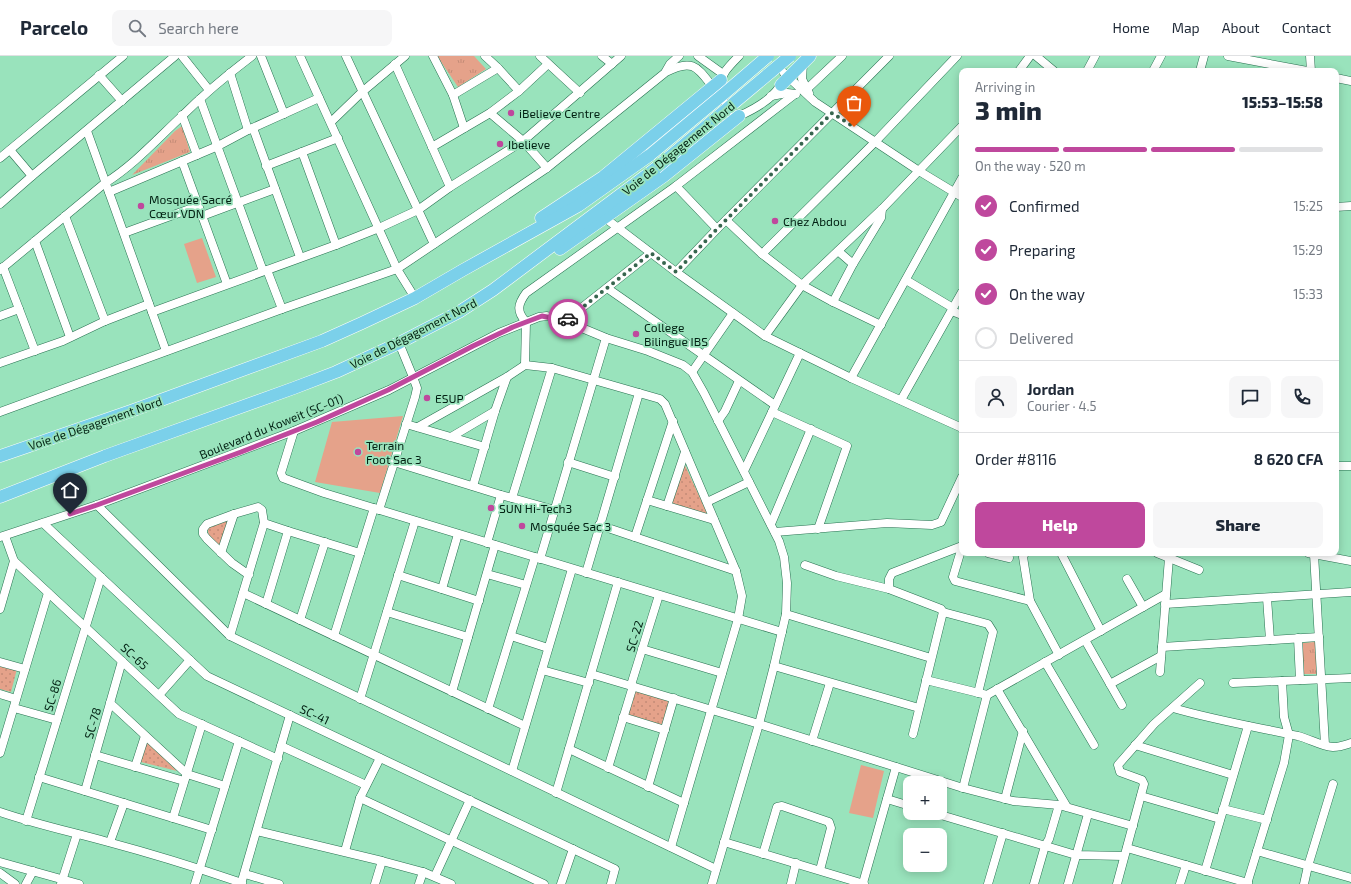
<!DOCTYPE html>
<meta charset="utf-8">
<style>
:root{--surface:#fff;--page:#f6f6f7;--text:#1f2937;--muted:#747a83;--line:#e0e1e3;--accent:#bf489d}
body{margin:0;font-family:"Exo 2",sans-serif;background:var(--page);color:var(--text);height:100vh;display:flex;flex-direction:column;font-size:15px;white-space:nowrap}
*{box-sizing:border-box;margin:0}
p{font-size:13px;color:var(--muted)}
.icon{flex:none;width:22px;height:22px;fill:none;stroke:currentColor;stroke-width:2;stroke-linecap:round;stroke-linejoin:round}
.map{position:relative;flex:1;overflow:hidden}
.details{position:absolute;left:959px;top:12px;width:380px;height:488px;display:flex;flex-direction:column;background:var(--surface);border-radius:8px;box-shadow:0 2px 10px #0003}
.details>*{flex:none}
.tools{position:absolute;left:903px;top:720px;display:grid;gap:8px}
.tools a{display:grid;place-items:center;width:44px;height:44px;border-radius:8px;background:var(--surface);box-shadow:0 2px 10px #0003;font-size:20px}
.pin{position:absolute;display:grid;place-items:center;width:34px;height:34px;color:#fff;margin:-41px -17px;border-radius:50% 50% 50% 0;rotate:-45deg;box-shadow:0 0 4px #0007}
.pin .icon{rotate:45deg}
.courier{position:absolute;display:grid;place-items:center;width:40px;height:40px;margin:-20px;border:3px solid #bf489d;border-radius:50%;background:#fff;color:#222;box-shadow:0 1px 5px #0007}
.summary em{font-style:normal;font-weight:800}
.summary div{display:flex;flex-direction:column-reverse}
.summary{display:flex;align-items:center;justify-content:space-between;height:68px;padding:0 16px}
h1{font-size:26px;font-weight:800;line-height:30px}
.bar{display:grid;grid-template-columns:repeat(4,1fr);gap:6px 4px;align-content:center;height:48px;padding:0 16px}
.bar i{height:5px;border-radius:3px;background:var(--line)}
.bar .active{background:var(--accent)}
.bar p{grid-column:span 4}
.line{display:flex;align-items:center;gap:10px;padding:0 16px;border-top:1px solid var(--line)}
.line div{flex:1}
.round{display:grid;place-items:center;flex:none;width:42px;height:42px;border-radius:8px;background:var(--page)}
ol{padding:0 16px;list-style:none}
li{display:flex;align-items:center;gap:12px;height:44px}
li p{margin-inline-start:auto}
li .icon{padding:4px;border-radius:50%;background:var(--accent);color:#fff;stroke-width:4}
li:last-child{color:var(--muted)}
li i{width:22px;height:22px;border:2px solid var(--line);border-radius:50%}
.button{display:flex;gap:8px;margin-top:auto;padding:8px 16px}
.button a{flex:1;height:46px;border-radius:8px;background:var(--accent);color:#fff;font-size:16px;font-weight:800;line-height:46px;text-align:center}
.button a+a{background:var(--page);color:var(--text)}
header{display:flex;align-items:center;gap:24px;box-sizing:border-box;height:56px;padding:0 20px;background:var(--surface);border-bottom:1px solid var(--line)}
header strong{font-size:19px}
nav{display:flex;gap:22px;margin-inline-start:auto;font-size:14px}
.search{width:280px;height:36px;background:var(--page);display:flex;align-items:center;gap:10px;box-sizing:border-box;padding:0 14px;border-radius:8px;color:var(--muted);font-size:15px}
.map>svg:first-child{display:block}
.grass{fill:url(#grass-tufts)}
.garden{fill:url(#garden-dots)}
.pitch{fill:#e5a28a}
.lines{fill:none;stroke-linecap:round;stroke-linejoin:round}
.minor-casing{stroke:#287251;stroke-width:9}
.highway-casing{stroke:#fff;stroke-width:13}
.minor{stroke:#fff;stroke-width:8}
.highway{stroke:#7bd0ea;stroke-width:12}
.highway-bridge-casing{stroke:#fff;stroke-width:13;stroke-linecap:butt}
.highway-bridge{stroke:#7bd0ea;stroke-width:12}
.done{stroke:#37654e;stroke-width:4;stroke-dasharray:0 7.2}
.route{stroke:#bf489d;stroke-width:5}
.poi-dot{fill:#bf489d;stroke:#99e3bc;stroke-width:1.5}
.labels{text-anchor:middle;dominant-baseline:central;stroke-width:3.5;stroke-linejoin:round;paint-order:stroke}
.poi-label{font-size:12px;fill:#022113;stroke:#99e3bc;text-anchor:start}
.street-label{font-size:12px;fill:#022113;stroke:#99e3bc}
</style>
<header>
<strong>Parcelo</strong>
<div class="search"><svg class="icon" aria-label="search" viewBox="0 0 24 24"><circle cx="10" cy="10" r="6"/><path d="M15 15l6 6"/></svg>Search here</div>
<nav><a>Home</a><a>Map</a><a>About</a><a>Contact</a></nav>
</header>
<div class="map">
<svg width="1351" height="828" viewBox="0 0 1351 828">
<defs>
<pattern id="grass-tufts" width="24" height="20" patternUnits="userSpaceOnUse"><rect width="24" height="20" fill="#e5a28a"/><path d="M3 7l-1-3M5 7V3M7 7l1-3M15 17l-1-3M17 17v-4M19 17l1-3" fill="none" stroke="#c38b76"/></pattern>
<pattern id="garden-dots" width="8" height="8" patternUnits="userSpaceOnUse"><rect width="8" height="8" fill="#e5a28a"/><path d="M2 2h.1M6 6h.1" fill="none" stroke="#c38b76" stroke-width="1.8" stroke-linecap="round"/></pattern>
</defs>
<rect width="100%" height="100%" fill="#99e3bc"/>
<g class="grass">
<path d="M 437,0 L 474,0 L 486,13 L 458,31 Z"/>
<path d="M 182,70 L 190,96 L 132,119 L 175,75 Z"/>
<path d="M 1315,586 L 1317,618 L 1304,618 L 1302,587 Z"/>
</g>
<g class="garden">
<path d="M 683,405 L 708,459 L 671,447 Z"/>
<path d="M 229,464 L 220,490 C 213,484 207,481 208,472 L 213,468 Z"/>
<path d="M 0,608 L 17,613 L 11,636 L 0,633 Z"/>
<path d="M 635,632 L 671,644 L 661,674 L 626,662 Z"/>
<path d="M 144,683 L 177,715 L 137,705 Z"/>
</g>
<g class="pitch">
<path d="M 202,182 L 216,221 L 197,227 L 184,188 Z"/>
<path d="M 403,360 L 380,437 L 315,426 L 332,366 Z"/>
<path d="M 861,709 L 884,715 L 873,762 L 849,757 Z"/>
</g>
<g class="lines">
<defs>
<g id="minor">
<path d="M 182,0 L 209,34"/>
<path d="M 261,0 L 284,58"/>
<path d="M 300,0 L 397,213 L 415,242"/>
<path d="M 346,0 L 434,188"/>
<path d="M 433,0 L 453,39 L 464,72"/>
<path d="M 485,0 L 498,12 L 519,35"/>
<path d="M 540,0 L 580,37"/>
<path d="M 602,0 L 612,8"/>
<path d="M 698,0 L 723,18"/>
<path d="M 739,0 C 725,14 722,17 718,37 L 731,55 L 739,60 C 755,53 776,42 783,24"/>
<path d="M 1036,0 L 1054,15"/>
<path d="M 1228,0 L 1307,15"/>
<path d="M 1310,0 L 1311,15"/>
<path d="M 803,7 L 802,23 L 809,37"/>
<path d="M 395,8 L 450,131"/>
<path d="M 666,15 L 670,8 L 679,0"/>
<path d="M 1019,15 L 1030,0"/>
<path d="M 1087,15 L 1095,0"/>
<path d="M 1153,15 L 1161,0"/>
<path d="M 1200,15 L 1204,0"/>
<path d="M 230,17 L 248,74"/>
<path d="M 784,17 L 815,46 L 919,115 L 962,141"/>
<path d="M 99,19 L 122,45"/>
<path d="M 1336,22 L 1351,25"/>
<path d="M 807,33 L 842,0"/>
<path d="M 453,39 L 498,12"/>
<path d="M 771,40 L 787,37 L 796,38"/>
<path d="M 200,43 L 263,215"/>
<path d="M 490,57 L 523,85 L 547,112"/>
<path d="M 182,59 L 197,99"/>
<path d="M 331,66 L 362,36 L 405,0"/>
<path d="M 253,72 L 300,201"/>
<path d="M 87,75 L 166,295"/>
<path d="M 432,91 L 490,57 L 519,35 L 548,8"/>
<path d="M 10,94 L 32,120"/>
<path d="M 302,96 L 336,189"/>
<path d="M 0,102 L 123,0"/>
<path d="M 182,105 L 227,228"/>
<path d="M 266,110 L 338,82"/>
<path d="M 676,130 L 717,173"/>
<path d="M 109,136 L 218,90 L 248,74 L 319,42"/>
<path d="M 0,148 L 32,120 L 175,0"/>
<path d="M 1336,151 L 1351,150"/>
<path d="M 65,160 L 105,265"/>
<path d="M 202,160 L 275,133"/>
<path d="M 605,162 L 676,216 L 765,280 L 851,322 L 962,372"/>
<path d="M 726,164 L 762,198 L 802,229 L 833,246 L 881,269"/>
<path d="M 124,177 L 198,150"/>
<path d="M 35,185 L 70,281"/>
<path d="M 838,195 L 853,208"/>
<path d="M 762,198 L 875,86 L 957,0"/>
<path d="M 3,211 L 35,295"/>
<path d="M 0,214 L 105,127 C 134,109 157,83 182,60 C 204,38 227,19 252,0"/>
<path d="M 267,214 L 282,253"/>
<path d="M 676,216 L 717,173 L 889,0"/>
<path d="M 906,224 L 953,252"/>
<path d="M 607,232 L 775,349"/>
<path d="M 833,246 L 853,208 L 881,162 L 882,153"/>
<path d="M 952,255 L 962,259"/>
<path d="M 152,256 L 336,189 L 379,172 L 418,154 L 450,131 L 523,85 L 621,0"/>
<path d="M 0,260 L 19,253"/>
<path d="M 565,265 L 651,197"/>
<path d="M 765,280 L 802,229 L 882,153 L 962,70"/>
<path d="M 0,307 L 63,285 L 105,265 L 149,248"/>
<path d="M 525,309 L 526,266 C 516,255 518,248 526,237 L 676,130 L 795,38"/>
<path d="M 692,316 L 733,257"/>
<path d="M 851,322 L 962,122"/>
<path d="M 901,344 L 962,236"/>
<path d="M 0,356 L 282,253 L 397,213 L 547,112 L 666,16 C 695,1 698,13 716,35"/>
<path d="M 772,356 L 847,390 L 818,473"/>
<path d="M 718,365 L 725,355 L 739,325"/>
<path d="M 406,368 L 485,391"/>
<path d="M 418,371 L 507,321 L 525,309 L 552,312 L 660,343 L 665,348 L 736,515 L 742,540 L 738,563 L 671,791"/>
<path d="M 294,375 L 281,417 L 283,422 L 324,437 L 782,576"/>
<path d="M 451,381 L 495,355"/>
<path d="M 394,406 L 501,439 L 555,454"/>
<path d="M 568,406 L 615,421"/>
<path d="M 1336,410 L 1351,410"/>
<path d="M 744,415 L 800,297"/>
<path d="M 473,430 L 495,355 L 507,321"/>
<path d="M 512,442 L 552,312"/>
<path d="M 647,444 L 714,464"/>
<path d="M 707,446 L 749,426"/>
<path d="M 97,449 L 230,580 L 716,813"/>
<path d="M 667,450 L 685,396"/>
<path d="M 379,454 L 415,341 L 417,332 L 413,321 L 399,287"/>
<path d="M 43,467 L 207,620 L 615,813 L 611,828"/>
<path d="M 264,467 L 288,475 L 360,497"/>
<path d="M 771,468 L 811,373"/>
<path d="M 599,469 L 736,515"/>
<path d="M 775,476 L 887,467 L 932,469 L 941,466 L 962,421"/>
<path d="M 5,480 L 14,505 L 179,658 L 278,703"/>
<path d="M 0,481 L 97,449 L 294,375 L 389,334 L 499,277 L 539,261 L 547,260 L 565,265 L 606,282 L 648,295 L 683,309 L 692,316 L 704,337 L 779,485 L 784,501 L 787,527 L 786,558 L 774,610 L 759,668 L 712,828"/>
<path d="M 635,481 L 673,365"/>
<path d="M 487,487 L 501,439"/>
<path d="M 962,490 L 892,517 L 889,523 L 889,533 L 941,553 L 943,556 L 988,568 L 993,576 L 978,637"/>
<path d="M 962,491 L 953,521 L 955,525 L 1030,545 L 1059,599"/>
<path d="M 221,497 L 234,458"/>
<path d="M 988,497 L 1009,502"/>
<path d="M 1025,497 L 1023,501 L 1030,545"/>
<path d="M 1061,497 L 1101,575"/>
<path d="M 1157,497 L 1199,514"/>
<path d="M 1308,497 L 1351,505"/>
<path d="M 1314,498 L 1325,689"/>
<path d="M 540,503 L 606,282"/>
<path d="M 805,509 L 836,520 L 889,533"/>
<path d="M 586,517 L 639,337"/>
<path d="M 487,518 L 526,529"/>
<path d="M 398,519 L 479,545"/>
<path d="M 1127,523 L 1143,551"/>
<path d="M 442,533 L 458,478"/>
<path d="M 243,537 L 525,670"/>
<path d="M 1267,542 L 1270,584"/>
<path d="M 266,548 L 288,475"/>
<path d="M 1165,548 L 1351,536"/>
<path d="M 0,553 L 14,505"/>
<path d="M 387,556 L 468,581"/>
<path d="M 786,558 L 931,602"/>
<path d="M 300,564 L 325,486"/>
<path d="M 230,580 L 264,467 L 262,454 L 258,451 L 234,458 L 207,468 L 203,473 L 203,478 L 207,483 L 232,507 L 249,519"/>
<path d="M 334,580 L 374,452"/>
<path d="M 511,580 L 548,592"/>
<path d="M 1298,582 L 1300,624"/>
<path d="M 1085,584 L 1122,649"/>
<path d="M 1162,591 L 1319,581"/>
<path d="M 642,593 L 722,617"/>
<path d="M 0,606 L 25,613"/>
<path d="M 1045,606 L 1094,689"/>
<path d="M 774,610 L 919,652"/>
<path d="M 542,614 L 589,627"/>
<path d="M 1160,616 L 1169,502"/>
<path d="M 591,618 L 759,668 L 963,732 L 1013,745 L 1059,749 L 1133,770"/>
<path d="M 926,624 L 987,639 L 1166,538"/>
<path d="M 1233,627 L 1351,622"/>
<path d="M 1110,628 L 1161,600"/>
<path d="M 631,629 L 659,539"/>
<path d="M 997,633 L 1067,751"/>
<path d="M 452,636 L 495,489"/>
<path d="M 0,638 L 16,643"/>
<path d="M 159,639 L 190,604"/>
<path d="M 360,643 L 415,465"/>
<path d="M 110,647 L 187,718 L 225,730"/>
<path d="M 14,652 L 57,664"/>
<path d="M 1173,652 C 1214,664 1256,671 1298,680 C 1310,683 1321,690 1333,691 C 1340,691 1345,689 1351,687"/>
<path d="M 488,653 L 535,501"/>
<path d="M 623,661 L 665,674"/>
<path d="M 913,678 L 943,556"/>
<path d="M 812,685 L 830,627"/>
<path d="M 1135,689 L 1233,719"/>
<path d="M 281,690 L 366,729"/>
<path d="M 569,693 L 684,747"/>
<path d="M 0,697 L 48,537"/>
<path d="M 95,699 L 184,725"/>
<path d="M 135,711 L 145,680"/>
<path d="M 608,712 L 633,630"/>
<path d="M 512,715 L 572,513"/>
<path d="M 39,721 L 212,774"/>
<path d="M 648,731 L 674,642"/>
<path d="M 963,732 L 987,639"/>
<path d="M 85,735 L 122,605"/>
<path d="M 556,737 L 618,526"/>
<path d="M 1141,740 L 1220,763"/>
<path d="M 360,742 L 544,828"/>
<path d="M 887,743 L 910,750"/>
<path d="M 1005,743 L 1023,675"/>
<path d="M 1223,753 L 1267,764"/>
<path d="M 0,756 C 35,768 72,776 108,786 C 153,798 198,812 242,827"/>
<path d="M 934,757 L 1076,799 L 1124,800"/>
<path d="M 173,762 L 202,668"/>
<path d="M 26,765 L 101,521"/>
<path d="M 257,775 L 382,805 L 423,816 L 451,828"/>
<path d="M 110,786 L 124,747"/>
<path d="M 724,786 L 864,828"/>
<path d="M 1127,792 L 1248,827"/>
<path d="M 345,795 L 360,742 L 380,702"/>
<path d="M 1257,795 L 1351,822"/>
<path d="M 763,798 L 777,751 L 782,750 L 829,766 L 831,772 L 820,814"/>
<path d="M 0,806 L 79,828"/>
<path d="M 1205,815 L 1248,670"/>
<path d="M 0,817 L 15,828"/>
<path d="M 245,818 L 279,828"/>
<path d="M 435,820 L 470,744"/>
<path d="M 863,827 L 896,711"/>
<path d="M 26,828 L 33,815"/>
<path d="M 61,828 L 77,778"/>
<path d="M 195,828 L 239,685"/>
<path d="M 241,828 L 290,659"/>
<path d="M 375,828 L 382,805"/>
<path d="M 419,828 L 423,816"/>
<path d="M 561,828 L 573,793"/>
<path d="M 791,828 L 796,807"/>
<path d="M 988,828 L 1003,777"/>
<path d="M 1034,828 L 1045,790 L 1049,783 L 1059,749"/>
<path d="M 1068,828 L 1088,758"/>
<path d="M 1117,828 L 1144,728 L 1142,724 L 1120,716 L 1118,709 L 1154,668 L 1200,627"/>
<path d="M 1180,828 L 1186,809"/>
<path d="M 1247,828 L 1284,707 L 1289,679 L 1284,661 L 1282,625"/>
<path d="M 1304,828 L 1308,810 L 1333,728"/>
</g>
<g id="highway">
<path d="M 781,29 L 810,0"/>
<path d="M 541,162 L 603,121 L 721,24"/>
<path d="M 560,193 L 664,120 L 739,60"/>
<path d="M 0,400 L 131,355 L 322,285 L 362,267 L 415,242 L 463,214 L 578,150 L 650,99"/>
<path d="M 0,441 L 105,400 L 294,332 L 336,316 L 399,287 L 459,256 L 493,234 L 656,112"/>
</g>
</defs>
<use href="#minor" class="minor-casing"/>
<use href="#highway" class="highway-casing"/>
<use href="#minor" class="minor"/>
<use href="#highway" class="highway"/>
<defs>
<g id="highway-bridge">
<path d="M 650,99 L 726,36 L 768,0"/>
<path d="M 656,112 L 790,0"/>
</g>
</defs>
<use href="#highway-bridge" class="highway-bridge-casing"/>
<use href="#highway-bridge" class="highway-bridge"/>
</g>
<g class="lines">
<path class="done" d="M 568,263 L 651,197 L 676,216 L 717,173 L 832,57 L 854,71"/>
<path class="route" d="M 70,458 L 97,449 L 241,396 L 317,366 L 388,334 L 473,290 L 513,271 L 542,260 L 565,265 L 568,263"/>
</g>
<g class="poi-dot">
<circle cx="511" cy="57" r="4"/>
<circle cx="500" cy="88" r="4"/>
<circle cx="141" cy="150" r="4"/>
<circle cx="775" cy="165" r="4"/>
<circle cx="636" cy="278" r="4"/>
<circle cx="427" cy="342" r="4"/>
<circle cx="358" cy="396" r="4"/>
<circle cx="491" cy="452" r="4"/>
<circle cx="522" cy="470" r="4"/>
</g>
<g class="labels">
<g class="poi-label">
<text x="519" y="57">iBelieve Centre</text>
<text x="508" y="88">Ibelieve</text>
<text x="149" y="143">Mosquée Sacré<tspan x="149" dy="14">Cœur VDN</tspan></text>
<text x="783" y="165">Chez Abdou</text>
<text x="644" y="271">College<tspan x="644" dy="14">Bilingue IBS</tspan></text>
<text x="435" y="342">ESUP</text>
<text x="366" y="389">Terrain<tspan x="366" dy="14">Foot Sac 3</tspan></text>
<text x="499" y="452">SUN Hi-Tech3</text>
<text x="530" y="470">Mosquée Sac 3</text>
</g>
<g class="street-label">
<text transform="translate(678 92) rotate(-39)">Voie de Dégagement Nord</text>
<text transform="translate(413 277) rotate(-27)">Voie de Dégagement Nord</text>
<text transform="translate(95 367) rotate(-19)">Voie de Dégagement Nord</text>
<text transform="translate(271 370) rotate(-22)">Boulevard du Koweit (SC-01)</text>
<text transform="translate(634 580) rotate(-73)">SC-22</text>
<text transform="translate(135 600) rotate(43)">SC-65</text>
<text transform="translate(52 639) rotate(-73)">SC-86</text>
<text transform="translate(315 658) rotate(25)">SC-41</text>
<text transform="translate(92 667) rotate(-74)">SC-78</text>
</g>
</g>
</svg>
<div class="tools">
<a>+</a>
<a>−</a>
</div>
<div class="pin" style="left:854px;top:71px;background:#ea580c"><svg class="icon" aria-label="bag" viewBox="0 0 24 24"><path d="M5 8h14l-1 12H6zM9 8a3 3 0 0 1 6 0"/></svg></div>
<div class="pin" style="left:70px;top:458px;background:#1f2937"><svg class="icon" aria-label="home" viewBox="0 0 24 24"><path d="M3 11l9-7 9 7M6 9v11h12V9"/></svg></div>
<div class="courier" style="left:568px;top:263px"><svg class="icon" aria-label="car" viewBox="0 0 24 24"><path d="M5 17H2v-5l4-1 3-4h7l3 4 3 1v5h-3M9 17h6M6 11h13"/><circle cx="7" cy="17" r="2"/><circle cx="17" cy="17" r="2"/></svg></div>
<section class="details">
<div class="summary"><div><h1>3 min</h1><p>Arriving in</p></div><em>15:53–15:58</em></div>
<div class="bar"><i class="active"></i><i class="active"></i><i class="active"></i><i></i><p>On the way · 520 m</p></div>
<ol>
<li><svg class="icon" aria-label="check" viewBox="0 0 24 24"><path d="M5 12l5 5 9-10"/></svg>Confirmed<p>15:25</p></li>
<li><svg class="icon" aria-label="check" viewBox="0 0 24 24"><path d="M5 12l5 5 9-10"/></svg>Preparing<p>15:29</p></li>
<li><svg class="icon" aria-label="check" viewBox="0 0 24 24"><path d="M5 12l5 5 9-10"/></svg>On the way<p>15:33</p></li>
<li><i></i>Delivered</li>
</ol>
<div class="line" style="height:72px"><a class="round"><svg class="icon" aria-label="person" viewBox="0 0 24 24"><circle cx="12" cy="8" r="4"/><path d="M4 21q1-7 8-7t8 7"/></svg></a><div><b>Jordan</b><p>Courier · 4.5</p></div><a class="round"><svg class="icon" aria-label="chat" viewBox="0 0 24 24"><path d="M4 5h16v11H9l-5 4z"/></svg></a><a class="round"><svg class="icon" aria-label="phone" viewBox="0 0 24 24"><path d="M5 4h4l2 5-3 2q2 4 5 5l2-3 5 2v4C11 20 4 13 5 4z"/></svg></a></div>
<div class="line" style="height:52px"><div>Order #8116</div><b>8 620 CFA</b></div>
<div class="button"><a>Help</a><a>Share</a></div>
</section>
</div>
